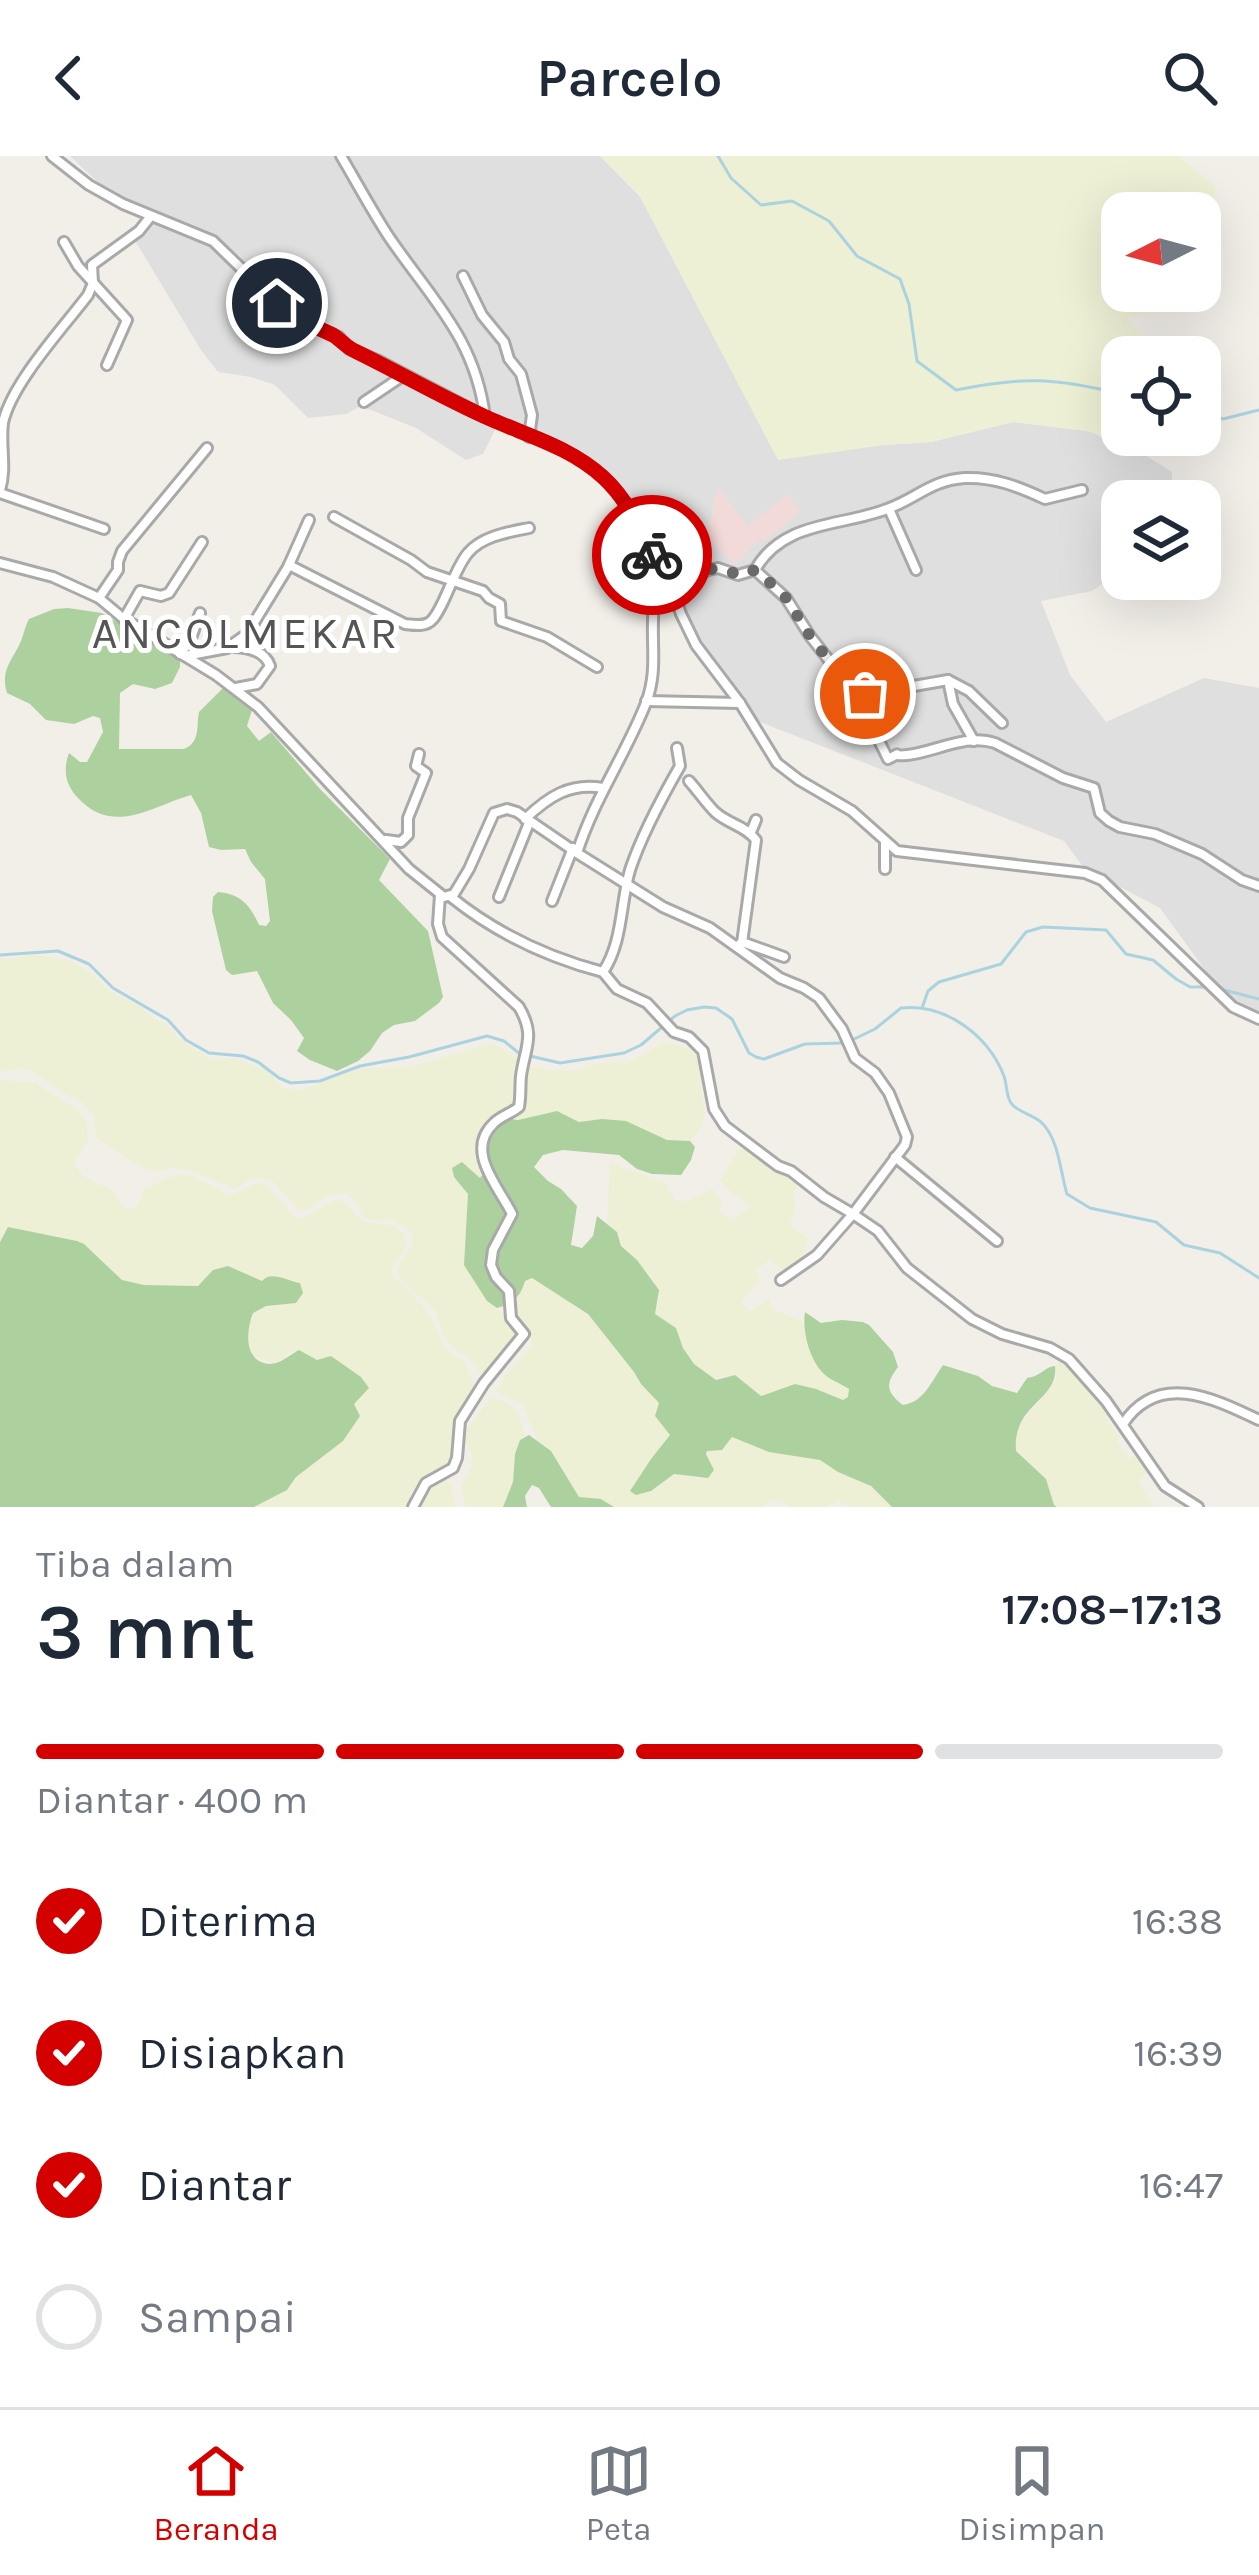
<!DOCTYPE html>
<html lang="id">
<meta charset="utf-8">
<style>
:root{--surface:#fff;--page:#f6f6f7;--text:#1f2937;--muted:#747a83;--line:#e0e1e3;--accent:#d40000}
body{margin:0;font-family:Karla,sans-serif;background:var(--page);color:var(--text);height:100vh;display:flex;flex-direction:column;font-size:45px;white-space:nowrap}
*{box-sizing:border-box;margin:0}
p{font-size:39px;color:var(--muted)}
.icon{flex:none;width:66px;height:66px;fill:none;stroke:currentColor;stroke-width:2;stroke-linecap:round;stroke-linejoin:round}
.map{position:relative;height:1351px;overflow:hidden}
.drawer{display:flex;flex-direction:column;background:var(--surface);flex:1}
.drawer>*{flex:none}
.needle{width:78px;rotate:264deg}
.buttons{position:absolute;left:1101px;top:36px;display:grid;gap:24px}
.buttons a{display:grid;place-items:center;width:120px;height:120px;border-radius:24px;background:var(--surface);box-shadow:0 12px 48px #0002;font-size:60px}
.pin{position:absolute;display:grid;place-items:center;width:102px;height:102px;color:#fff;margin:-51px;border:6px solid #fff;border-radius:50%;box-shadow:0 3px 12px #0007}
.courier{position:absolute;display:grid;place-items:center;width:120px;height:120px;margin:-60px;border:9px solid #d40000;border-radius:50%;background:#fff;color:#222;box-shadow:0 3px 15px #0007}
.summary em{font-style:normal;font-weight:600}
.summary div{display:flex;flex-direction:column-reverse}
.summary{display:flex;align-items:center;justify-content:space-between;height:204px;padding:0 36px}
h1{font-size:78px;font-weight:600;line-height:90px}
.bar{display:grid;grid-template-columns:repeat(4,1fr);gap:18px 12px;align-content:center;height:144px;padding:0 36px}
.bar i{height:15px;border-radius:9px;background:var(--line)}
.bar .selected{background:var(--accent)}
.bar p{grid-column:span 4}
ol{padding:0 36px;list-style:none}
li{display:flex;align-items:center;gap:36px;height:132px}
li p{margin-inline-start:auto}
li .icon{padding:12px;border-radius:50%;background:var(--accent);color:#fff;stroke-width:4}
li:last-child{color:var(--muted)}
li i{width:66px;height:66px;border:6px solid var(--line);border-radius:50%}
header{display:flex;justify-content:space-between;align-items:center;height:156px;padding:0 36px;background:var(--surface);font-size:54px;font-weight:600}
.menu{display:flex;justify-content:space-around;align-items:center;height:168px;border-top:3px solid var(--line);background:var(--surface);font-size:33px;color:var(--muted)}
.menu a{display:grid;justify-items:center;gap:6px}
.menu .selected{color:var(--accent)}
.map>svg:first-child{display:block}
.residential{fill:#e0dfdf}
.commercial{fill:#f2dad9}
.farmland{fill:#eef0d5}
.forest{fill:#add19e}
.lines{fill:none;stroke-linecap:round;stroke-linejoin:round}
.stream{stroke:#aad3df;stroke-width:3}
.minor-casing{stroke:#a9a9a9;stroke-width:14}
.minor{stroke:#fff;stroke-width:8}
.done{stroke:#6b6a68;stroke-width:12;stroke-dasharray:0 21.6}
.route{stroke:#d40000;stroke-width:15}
.labels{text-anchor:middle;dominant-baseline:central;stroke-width:10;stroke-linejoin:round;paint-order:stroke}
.quarter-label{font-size:45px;letter-spacing:3px;fill:#555;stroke:#fff}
</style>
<header><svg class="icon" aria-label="back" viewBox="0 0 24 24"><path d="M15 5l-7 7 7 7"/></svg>Parcelo<svg class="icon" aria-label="search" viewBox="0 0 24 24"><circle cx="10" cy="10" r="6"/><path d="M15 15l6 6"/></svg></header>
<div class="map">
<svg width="1259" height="1351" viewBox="0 0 1259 1351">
<rect width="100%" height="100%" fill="#f2efe9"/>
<path class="residential" d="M 70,0 L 600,0 L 884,289 L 931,286 L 1013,266 L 1088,275 L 1142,297 L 1172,316 L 1172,345 L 1122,345 L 1122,415 L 1092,435 L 1041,445 L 1070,519 L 1106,566 L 1204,522 L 1259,532 L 1259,855 L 1229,847 L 1160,752 L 1084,712 L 1064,685 L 755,564 L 731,526 L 713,508 L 693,478 L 671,421 L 654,427 L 654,402 L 618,336 L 577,301 L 502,260 L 483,298 L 466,304 L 416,272 L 361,250 L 346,258 L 308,262 L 275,229 L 251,221 L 218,216 L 201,194 L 131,78 L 154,61 L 105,33 Z"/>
<path class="commercial" d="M 717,331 L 748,370 L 788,338 L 800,356 L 764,385 L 757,380 L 759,383 L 736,408 L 707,384 Z"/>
<g class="farmland">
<path d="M 600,0 L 1178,0 L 1216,31 L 1200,102 L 1200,57 L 1122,57 L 1122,135 L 1192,135 L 1190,147 L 1127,162 L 1159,201 L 1122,201 L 1122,279 L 1177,279 L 1142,297 L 1088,275 L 1013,266 L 931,286 L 884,289 L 778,304 L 638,37 Z"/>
<path d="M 31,798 L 70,804 L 88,815 L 109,835 L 139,850 L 152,862 L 168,870 L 183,886 L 212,904 L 234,902 L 267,914 L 282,931 L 299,935 L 361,912 L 410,911 L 490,888 L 499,890 L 529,911 L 552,914 L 575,914 L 601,907 L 626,907 L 665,886 L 688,892 L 702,906 L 701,932 L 705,960 L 697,979 L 690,985 L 667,984 L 626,966 L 602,963 L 579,966 L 557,955 L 518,964 L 493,960 L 481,975 L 478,998 L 483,1019 L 480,1023 L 475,1016 L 454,1021 L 468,1038 L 468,1065 L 463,1097 L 487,1145 L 503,1157 L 524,1188 L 524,1193 L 516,1198 L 492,1223 L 483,1222 L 473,1205 L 450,1190 L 444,1181 L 435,1155 L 398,1120 L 397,1110 L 411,1091 L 413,1082 L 408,1073 L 389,1063 L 367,1064 L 362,1059 L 357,1046 L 348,1038 L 338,1037 L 325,1041 L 306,1054 L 299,1054 L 271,1024 L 260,1022 L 249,1024 L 235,1033 L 195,1016 L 173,1012 L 155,1016 L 132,1006 L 96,981 L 94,960 L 82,946 L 63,937 L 31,914 L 16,913 L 0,916 L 0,802 L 12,803 Z"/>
<path d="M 0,924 L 35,927 L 77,953 L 87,966 L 88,985 L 74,1007 L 83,1020 L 114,1035 L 123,1051 L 132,1053 L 139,1048 L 144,1032 L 180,1018 L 192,1020 L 231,1039 L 259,1026 L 267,1029 L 295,1061 L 303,1062 L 335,1044 L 343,1045 L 363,1066 L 393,1069 L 405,1079 L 406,1091 L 392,1112 L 392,1120 L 411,1136 L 431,1160 L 445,1193 L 464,1205 L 474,1228 L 474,1240 L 451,1276 L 454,1297 L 447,1308 L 413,1333 L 405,1351 L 254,1351 L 287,1334 L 296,1321 L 320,1302 L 353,1248 L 361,1221 L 331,1200 L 317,1204 L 305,1197 L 292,1196 L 274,1208 L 255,1201 L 249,1194 L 247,1172 L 253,1157 L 266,1150 L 296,1147 L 283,1124 L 273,1119 L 262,1125 L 254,1124 L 228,1110 L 213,1114 L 199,1130 L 144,1129 L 122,1124 L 84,1088 L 4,1076 L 0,1086 Z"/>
<path d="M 738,993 L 745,993 L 782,1016 L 792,1019 L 798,1026 L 793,1041 L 796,1049 L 790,1068 L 808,1083 L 803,1100 L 783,1114 L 769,1104 L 756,1114 L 760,1124 L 741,1146 L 750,1155 L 770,1141 L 772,1153 L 803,1166 L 815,1207 L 830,1223 L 849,1234 L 849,1241 L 843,1244 L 816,1233 L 785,1231 L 773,1238 L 761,1241 L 735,1219 L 713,1223 L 694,1208 L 683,1192 L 676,1172 L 655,1159 L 659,1141 L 652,1122 L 621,1090 L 617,1076 L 607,1065 L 610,1006 L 665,1027 L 675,1044 L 684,1046 L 713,1033 L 723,1046 L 719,1055 L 733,1064 L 751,1050 L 730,1035 L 720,1024 Z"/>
<path d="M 532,1122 L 588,1157 L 634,1216 L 641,1228 L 660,1247 L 655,1260 L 670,1279 L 651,1303 L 663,1327 L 674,1318 L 701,1323 L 708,1295 L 725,1291 L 732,1281 L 769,1296 L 820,1304 L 838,1316 L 871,1330 L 892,1351 L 849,1351 L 839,1345 L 824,1351 L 793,1351 L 775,1344 L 759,1351 L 614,1351 L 601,1343 L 579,1341 L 551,1295 L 538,1285 L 522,1248 L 495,1236 L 506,1218 L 531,1191 L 531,1180 L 514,1157 L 518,1139 L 522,1134 L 525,1125 Z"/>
<path d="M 1059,1205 L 1075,1216 L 1110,1257 L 1106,1261 L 1120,1281 L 1117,1285 L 1129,1303 L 1140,1297 L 1149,1313 L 1138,1326 L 1154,1351 L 1057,1351 L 1054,1349 L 1046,1323 L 1016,1295 L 1016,1273 L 1053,1229 L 1056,1222 L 1055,1210 Z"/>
<path d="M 490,1242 L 504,1245 L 517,1255 L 526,1280 L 520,1284 L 515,1298 L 513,1326 L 503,1351 L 465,1351 L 461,1331 L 472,1309 L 472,1298 L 465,1283 L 467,1273 Z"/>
<path d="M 445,1325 L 451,1327 L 455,1351 L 412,1351 L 422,1337 Z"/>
</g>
<g class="forest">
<path d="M 68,452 L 102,457 L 180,504 L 180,511 L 172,527 L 155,533 L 133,528 L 120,537 L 119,593 L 184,593 C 201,586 196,570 199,556 L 225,530 L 252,554 L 247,570 L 259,585 L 271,576 L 320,633 L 390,703 L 379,724 L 428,775 L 443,841 L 439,847 L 415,865 L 394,869 L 382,877 L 370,895 L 358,905 L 337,915 L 310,904 L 297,895 L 304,882 L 291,864 L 273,847 L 257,815 L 232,819 L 226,814 L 212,755 L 213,741 L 218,736 C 241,738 250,749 259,769 L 266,770 L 270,765 L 265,723 L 251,706 L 245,693 L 221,694 L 209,691 L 201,657 L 191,639 C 152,650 113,681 77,641 C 65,628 63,613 69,597 L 80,606 L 87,606 L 103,576 L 100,562 L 93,560 L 74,568 L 46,564 L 30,548 L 7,537 C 0,514 12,505 21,485 C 24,478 25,470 29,463 L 54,453 Z"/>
<path d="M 557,955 L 579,966 L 602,963 L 626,965 L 667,984 L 690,985 L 695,991 L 691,1004 L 681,1019 L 652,1018 L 637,1013 L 619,999 L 563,994 L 543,999 L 534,1011 L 548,1025 L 561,1033 L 577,1050 L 571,1089 L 582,1092 L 593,1080 L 597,1060 L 617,1076 L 621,1090 L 637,1104 L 659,1134 L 655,1158 L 676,1172 L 683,1192 L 694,1208 L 716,1224 L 735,1219 L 761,1240 L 795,1228 L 816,1233 L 843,1244 L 848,1241 L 849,1233 C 840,1227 829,1224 822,1216 C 809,1202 802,1174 805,1156 L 821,1167 L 842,1164 L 863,1166 L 869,1169 L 893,1196 L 898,1211 C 885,1228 886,1236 903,1249 C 924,1246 931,1226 943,1209 L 978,1220 L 992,1230 L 1017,1237 L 1027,1222 C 1042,1220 1044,1211 1055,1210 C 1059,1245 1012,1247 1016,1295 L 1046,1323 L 1054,1349 L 1057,1351 L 892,1351 L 871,1330 L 838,1316 L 820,1304 L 769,1296 L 732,1281 L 722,1294 L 707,1295 L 706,1298 L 714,1314 L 708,1322 L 674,1318 L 651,1335 L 636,1339 L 630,1335 L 651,1303 L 670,1279 L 655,1260 L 659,1247 L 641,1228 L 634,1216 L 588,1158 L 532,1122 L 525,1125 C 521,1140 512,1149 497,1152 L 487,1145 L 464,1109 L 468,1038 L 454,1021 L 452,1012 L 462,1006 L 480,1022 L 483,1018 C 477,993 477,981 493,960 L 518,964 Z"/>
<path d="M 8,1071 L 77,1085 L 84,1088 L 122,1124 L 144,1129 L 198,1130 L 213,1114 L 228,1110 L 262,1125 C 271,1114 288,1125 300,1127 L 303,1137 L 296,1147 L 266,1150 L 253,1157 C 246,1175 243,1206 270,1208 C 280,1208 291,1198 299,1194 L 317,1204 L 331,1200 L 361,1221 L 369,1232 L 354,1248 L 360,1260 L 343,1285 L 296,1321 L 287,1334 L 254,1351 L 0,1351 L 0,1086 Z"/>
<path d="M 529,1279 L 551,1295 L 579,1341 L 601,1343 L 614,1351 L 551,1351 L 539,1332 L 532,1329 L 525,1340 L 527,1351 L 503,1351 L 513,1326 L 515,1298 L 520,1284 Z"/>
</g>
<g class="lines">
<g class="stream">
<path d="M 718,0 L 731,22 L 761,49 L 792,45 L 829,65 L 857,100 L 900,123 L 909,148 L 917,205 L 956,234 C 1024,220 1055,222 1122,238"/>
<path d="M 1200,257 L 1223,263 L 1259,254"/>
<path d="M 0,799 L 58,795 L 89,808 L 113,832 L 168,864 L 186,884 L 209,897 L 243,900 L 258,906 L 279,922 L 291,927 L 320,925 L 360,910 L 409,901 L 487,880 L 504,885 L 520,898"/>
<path d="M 1220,833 L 1259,843"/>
<path d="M 922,852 L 928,835 L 939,826 L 1001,808 L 1026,776 L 1043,771 L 1106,774 L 1126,798 L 1153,804 L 1176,823 L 1190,831 L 1211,831"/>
<path d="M 852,884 L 875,873 L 901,852 C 945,847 988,879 1004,920 C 1007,928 1006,940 1011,947 C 1017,956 1034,959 1042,967 C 1059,984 1060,1015 1067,1038 L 1090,1052 L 1156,1066 L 1184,1089 L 1220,1097 L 1259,1122"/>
<path d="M 530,900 L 560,907 L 624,897 L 641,889 L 675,860 L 687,854 L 704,851 L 716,852 L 732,863 L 749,897 L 756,901 L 764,903 L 805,888 L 843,887"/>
</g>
<defs>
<g id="minor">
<path d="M 52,0 L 89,29 L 123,48 L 213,85 L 277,147 L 302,166 L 339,181 L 349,193 L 377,204 L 484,260"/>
<path d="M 64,86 L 78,110 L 127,164 L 107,209"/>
<path d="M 463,120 L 482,159 L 504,186 L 509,203 L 521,218 L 532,259 L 529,281"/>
<path d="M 364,246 L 404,219"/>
<path d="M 0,334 C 7,312 0,290 3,267 C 11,228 63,172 88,139 L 93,127 L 92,109 L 139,75 L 151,60"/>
<path d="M 0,337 L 104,373"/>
<path d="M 889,353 L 916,414"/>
<path d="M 334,361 L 411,404 L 427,416 L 483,435 L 489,442 L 500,448 L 501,465 L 547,481 L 597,511"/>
<path d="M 0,407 L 53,421 L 99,442 L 124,463 L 216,519 L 258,551 L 409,713 L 444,741 L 454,738 L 469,713 L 494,657 L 507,653 L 517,656 L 577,697 C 594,643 626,598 646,547 C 657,517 652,495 653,465 C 653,446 659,420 653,401 C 650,390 643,379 637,368 C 602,299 551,289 485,261 C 475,182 432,144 389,81 C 372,55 357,27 341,0"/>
<path d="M 289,409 L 405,468 C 414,469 426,471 432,464 C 444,452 454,413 468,397 C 482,380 509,376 529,372"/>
<path d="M 755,414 C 783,364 841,371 887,353 C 916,343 931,324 965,322 C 995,321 1019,331 1045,343 L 1082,334"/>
<path d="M 668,421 L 681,458 L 696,489 L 740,547 L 777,607 L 799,624 L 852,655 L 897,695 L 1085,717 L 1102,724 L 1233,851 L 1259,863"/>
<path d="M 654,426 L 718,412 L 738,419 L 755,414 L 786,442 L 810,480 L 857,540 L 888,603 C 906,594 888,601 907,599 C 936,596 966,577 995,587 L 1063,622 L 1094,632 L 1100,657 L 1109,665 L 1120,671 L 1155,678 L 1202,698 L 1242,724 L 1259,730"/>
<path d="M 99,442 L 118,414 L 118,406 L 122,395 L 207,292"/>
<path d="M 124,463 L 140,435 L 161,440 L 169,437 L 202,386"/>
<path d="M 235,491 C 249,492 265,495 270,510 L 257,528 L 236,532"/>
<path d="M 180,498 L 190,485 L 200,457"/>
<path d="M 185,500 L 227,492 L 247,478 L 288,411 L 309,364"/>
<path d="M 948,524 L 953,548 L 974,585"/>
<path d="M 857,540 L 948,524 L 969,535 L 1002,567"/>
<path d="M 646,545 L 740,547"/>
<path d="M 689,625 C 698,635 706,647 715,656 C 728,668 746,670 756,684 L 742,787"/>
<path d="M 525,663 C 548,641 570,626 603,632"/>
<path d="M 751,676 L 756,664"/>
<path d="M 386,684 L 401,686 L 408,679 L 408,662 L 426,617 L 416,610 L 419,598"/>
<path d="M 885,686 L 885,713"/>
<path d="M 577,697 L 663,751 L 710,772 L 780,822 L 804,832 L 819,842 L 842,873 L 855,902 L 875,917 L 889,937 L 907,981 L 905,989 L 853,1058 L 878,1075 L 907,1112 L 972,1163 L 1002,1178 L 1050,1192 L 1069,1203 L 1106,1245 L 1165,1330 L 1198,1351"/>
<path d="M 451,741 C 497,778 546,801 603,816 C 623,786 620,749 630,714 C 642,678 661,643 680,610 L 677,592"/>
<path d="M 499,741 L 529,667"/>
<path d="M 552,745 L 573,692"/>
<path d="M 740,788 L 745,787 L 784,801"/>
<path d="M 603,816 L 617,833 L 647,847 L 674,876 L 689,881 L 703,895 L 714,953 L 725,970 L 778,1010 L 791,1015 L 824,1041 L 853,1058 L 817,1099 L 781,1124"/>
<path d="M 895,1001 L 997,1085"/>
<path d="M 1123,1268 C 1158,1215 1213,1242 1259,1264"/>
<path d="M 413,1351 L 426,1327 L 453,1312 L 457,1302 L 460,1265 L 484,1227 L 524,1178 L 511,1162 L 509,1135 L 496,1121 L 491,1109 L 493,1094 L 512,1058 C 499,1031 464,995 494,967 C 501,960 512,957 519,951 C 521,940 520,930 521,920 C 525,891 536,880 519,851 L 442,781 L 438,768 L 440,739"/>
</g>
</defs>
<use href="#minor" class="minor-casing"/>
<use href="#minor" class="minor"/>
</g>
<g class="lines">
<path class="done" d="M 652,399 L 654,426 C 680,417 713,406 738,419 L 755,414 L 759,416 L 786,442 L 810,480 L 857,540 L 865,538"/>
<path class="route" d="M 277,147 C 295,161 312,170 333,179 C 341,184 346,191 355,195 C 400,217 443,242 488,262 C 528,280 570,291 603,321 C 626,342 640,371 652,399"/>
</g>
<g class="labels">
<g class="quarter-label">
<text x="246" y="477">ANCOLMEKAR</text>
</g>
</g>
</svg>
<div class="buttons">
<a><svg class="needle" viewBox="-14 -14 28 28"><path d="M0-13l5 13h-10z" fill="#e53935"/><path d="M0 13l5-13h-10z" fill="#747a83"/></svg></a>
<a><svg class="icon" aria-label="locate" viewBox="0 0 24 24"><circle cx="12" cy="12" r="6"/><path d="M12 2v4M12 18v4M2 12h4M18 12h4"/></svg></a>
<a><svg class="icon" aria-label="layers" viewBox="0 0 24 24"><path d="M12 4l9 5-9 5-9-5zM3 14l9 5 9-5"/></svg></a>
</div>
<div class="pin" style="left:865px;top:538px;background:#ea580c"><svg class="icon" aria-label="bag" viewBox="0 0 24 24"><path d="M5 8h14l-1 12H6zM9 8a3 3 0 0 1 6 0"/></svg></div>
<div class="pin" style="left:277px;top:147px;background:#1f2937"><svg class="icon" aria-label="home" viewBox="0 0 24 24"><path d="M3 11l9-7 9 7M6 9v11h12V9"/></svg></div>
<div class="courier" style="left:652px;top:399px"><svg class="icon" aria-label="bike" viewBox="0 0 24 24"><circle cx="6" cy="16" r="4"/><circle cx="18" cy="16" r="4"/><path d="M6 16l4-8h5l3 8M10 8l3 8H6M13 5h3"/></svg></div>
</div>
<section class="drawer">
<div class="summary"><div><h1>3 mnt</h1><p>Tiba dalam</p></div><em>17:08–17:13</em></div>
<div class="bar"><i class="selected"></i><i class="selected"></i><i class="selected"></i><i></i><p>Diantar · 400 m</p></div>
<ol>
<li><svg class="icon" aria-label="check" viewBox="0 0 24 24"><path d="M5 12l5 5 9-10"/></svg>Diterima<p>16:38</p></li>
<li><svg class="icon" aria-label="check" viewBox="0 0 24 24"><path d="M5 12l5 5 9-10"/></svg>Disiapkan<p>16:39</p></li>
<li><svg class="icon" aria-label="check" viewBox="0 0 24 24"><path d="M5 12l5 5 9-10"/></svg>Diantar<p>16:47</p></li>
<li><i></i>Sampai</li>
</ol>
</section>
<nav class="menu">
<a class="selected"><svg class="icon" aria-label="home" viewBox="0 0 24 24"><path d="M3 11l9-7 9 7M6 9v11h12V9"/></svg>Beranda</a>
<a><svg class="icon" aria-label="map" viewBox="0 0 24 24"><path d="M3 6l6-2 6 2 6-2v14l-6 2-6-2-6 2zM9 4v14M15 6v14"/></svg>Peta</a>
<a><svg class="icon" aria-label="saved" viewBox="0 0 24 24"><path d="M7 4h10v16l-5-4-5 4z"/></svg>Disimpan</a>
</nav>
